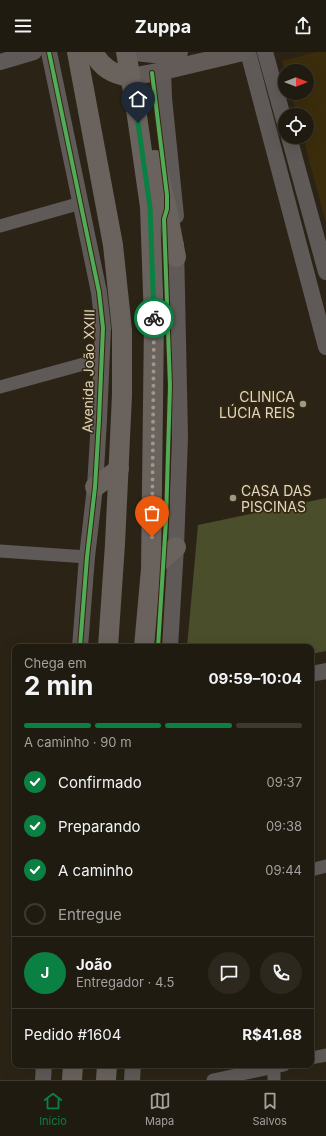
<!DOCTYPE html>
<html lang="pt">
<meta charset="utf-8">
<style>
:root{--surface:#201b10;--page:#2d281e;--text:#f1f3f6;--muted:#a2a19f;--line:#3d3930;--accent:#0b8043}
body{margin:0;font-family:Inter,sans-serif;background:var(--page);color:var(--text);height:100vh;display:flex;flex-direction:column;font-size:15px;white-space:nowrap}
*{box-sizing:border-box;margin:0}
p{font-size:13px;color:var(--muted)}
.icon{flex:none;width:22px;height:22px;fill:none;stroke:currentColor;stroke-width:2;stroke-linecap:round;stroke-linejoin:round}
.map{position:relative;flex:1;overflow:hidden}
.details{position:absolute;left:12px;top:592px;width:302px;height:424px;display:flex;flex-direction:column;background:var(--surface);border-radius:8px;box-shadow:0 4px 16px #0002,0 0 0 1px var(--line)}
.details>*{flex:none}
.needle{width:26px;rotate:90deg}
.tools{position:absolute;left:278px;top:12px;display:grid;gap:8px}
.tools a{display:grid;place-items:center;width:36px;height:36px;border-radius:50%;background:var(--surface);box-shadow:0 4px 16px #0002,0 0 0 1px var(--line);font-size:20px}
.pin{position:absolute;display:grid;place-items:center;width:34px;height:34px;color:#fff;margin:-41px -17px;border-radius:50% 50% 50% 0;rotate:-45deg;box-shadow:0 0 4px #0007}
.pin .icon{rotate:45deg}
.courier{position:absolute;display:grid;place-items:center;width:40px;height:40px;margin:-20px;border:3px solid #0b8043;border-radius:50%;background:#fff;color:#222;box-shadow:0 1px 5px #0007}
.headline em{font-style:normal;font-weight:700}
.headline div{display:flex;flex-direction:column-reverse}
.headline{display:flex;align-items:center;justify-content:space-between;height:68px;padding:0 12px}
h1{font-size:26px;font-weight:700;line-height:30px}
.bar{display:grid;grid-template-columns:repeat(4,1fr);gap:6px 4px;align-content:center;height:48px;padding:0 12px}
.bar i{height:5px;border-radius:3px;background:var(--line)}
.bar .selected{background:var(--accent)}
.bar p{grid-column:span 4}
.line{display:flex;align-items:center;gap:10px;padding:0 12px;border-top:1px solid var(--line)}
.line div{flex:1}
.round{display:grid;place-items:center;flex:none;width:42px;height:42px;border-radius:21px;background:var(--page)}
ol{padding:0 12px;list-style:none}
li{display:flex;align-items:center;gap:12px;height:44px}
li p{margin-inline-start:auto}
li .icon{padding:4px;border-radius:50%;background:var(--accent);color:#fff;stroke-width:4}
li:last-child{color:var(--muted)}
li i{width:22px;height:22px;border:2px solid var(--line);border-radius:50%}
header{display:flex;justify-content:space-between;align-items:center;height:52px;padding:0 12px;background:var(--surface);font-size:18px;font-weight:700}
.tabs{display:flex;justify-content:space-around;align-items:center;height:56px;border-top:1px solid var(--line);background:var(--surface);font-size:11px;color:var(--muted)}
.tabs a{display:grid;justify-items:center;gap:2px}
.tabs .selected{color:var(--accent)}
.map>svg:first-child{display:block}
.built{fill:#3b2d0c}
.green{fill:#4a4e2a}
.lines{fill:none;stroke-linecap:round;stroke-linejoin:round}
.minor{stroke:#5f5a57;stroke-width:13}
.tertiary{stroke:#5f5a57;stroke-width:16}
.secondary{stroke:#625b57;stroke-width:18}
.primary{stroke:#6a625d;stroke-width:20}
.cycleway-casing{stroke:#34270d;stroke-width:6}
.cycleway{stroke:#51ab58;stroke-width:4}
.done{stroke:#9f9889;stroke-width:4;stroke-dasharray:0 7.2}
.route{stroke:#0b8043;stroke-width:5}
.poi-dot{fill:#9f9889;stroke:#34270d;stroke-width:1.5}
.labels{text-anchor:middle;dominant-baseline:central;stroke-width:3;stroke-linejoin:round;paint-order:stroke}
.street-label{font-size:14px;fill:#ded6c7;stroke:#34270d}
.poi-label{font-size:14px;fill:#ded6c7;stroke:#34270d;text-anchor:end}
</style>
<header><svg class="icon" aria-label="menu" viewBox="0 0 24 24"><path d="M4 6h16M4 12h16M4 18h16"/></svg>Zuppa<svg class="icon" aria-label="share" viewBox="0 0 24 24"><path d="M12 15V3M7 8l5-5 5 5M5 13v7h14v-7"/></svg></header>
<div class="map">
<svg width="326" height="1028" viewBox="0 0 326 1028">
<rect width="100%" height="100%" fill="#2b2416"/>
<path class="built" d="M 316,0 L 326,0 L 326,171 L 303,85 L 307,85 L 307,63 L 297,63 L 291,41 L 307,41 L 307,19 L 285,19 L 282,9 Z"/>
<path class="green" d="M 326,446 L 326,599 L 311,602 L 311,595 L 187,595 L 198,473 Z"/>
<g class="lines">
<g class="minor">
<path d="M 0,174 L 81,151"/>
<path d="M 0,335 L 102,307"/>
<path d="M 0,499 L 87,505"/>
<path d="M 311,818 L 326,814"/>
<path d="M 311,1006 L 326,1003"/>
<path d="M 274,1015 L 274,1028"/>
<path d="M 213,1028 L 284,1013"/>
</g>
<g class="tertiary">
<path d="M 49,0 L 99,240 L 103,276 L 99,368 L 95,435 L 87,505 L 80,595"/>
<path d="M 248,0 L 326,295"/>
<path d="M 265,0 L 285,72"/>
<path d="M 0,10 L 34,0"/>
<path d="M 163,19 L 164,46 L 176,164"/>
<path d="M 289,85 L 326,220"/>
<path d="M 170,595 L 176,495 L 180,385 L 176,193"/>
<path d="M 311,622 L 326,619"/>
<path d="M 43,1028 L 44,1013"/>
<path d="M 132,1028 L 133,1013"/>
</g>
<g class="secondary">
<path d="M 135,0 L 163,3 L 179,0"/>
<path d="M 130,25 L 163,19 L 243,0"/>
</g>
<g class="primary">
<path d="M 77,0 L 113,193 L 122,278 L 122,343 L 115,492 L 108,595"/>
<path d="M 93,0 C 102,16 112,22 130,25"/>
<path d="M 126,0 L 136,57 L 150,155 L 154,269 L 151,517 L 144,595"/>
<path d="M 155,108 L 167,157 L 176,205"/>
<path d="M 95,435 L 119,417"/>
<path d="M 151,517 L 176,495"/>
<path d="M 72,1028 L 73,1013"/>
<path d="M 106,1028 L 107,1013"/>
</g>
<defs>
<g id="cycleway">
<path d="M 49,0 L 99,240 L 103,276 L 99,368 L 95,435 L 87,505 L 80,595"/>
<path d="M 152,21 L 167,143 L 167,157 L 164,167 L 170,334 L 166,468 L 158,595"/>
</g>
</defs>
<use href="#cycleway" class="cycleway-casing"/>
<use href="#cycleway" class="cycleway"/>
</g>
<g class="lines">
<path class="done" d="M 152,485 L 154,266"/>
<path class="route" d="M 138,71 L 150,155 L 154,266"/>
</g>
<g class="poi-dot">
<circle cx="303" cy="352" r="4"/>
<circle cx="233" cy="446" r="4"/>
</g>
<g class="labels">
<g class="street-label">
<text transform="translate(88 319) rotate(-89)">Avenida João XXIII</text>
</g>
<g class="poi-label">
<text x="295" y="344">CLINICA<tspan x="295" dy="16">LÚCIA REIS</tspan></text>
<text x="241" y="438" text-anchor="start">CASA DAS<tspan x="241" dy="16">PISCINAS</tspan></text>
</g>
</g>
</svg>
<div class="tools">
<a><svg class="needle" viewBox="-14 -14 28 28"><path d="M0-13l5 13h-10z" fill="#e53935"/><path d="M0 13l5-13h-10z" fill="#a2a19f"/></svg></a>
<a><svg class="icon" aria-label="locate" viewBox="0 0 24 24"><circle cx="12" cy="12" r="6"/><path d="M12 2v4M12 18v4M2 12h4M18 12h4"/></svg></a>
</div>
<div class="pin" style="left:152px;top:485px;background:#ea580c"><svg class="icon" aria-label="bag" viewBox="0 0 24 24"><path d="M5 8h14l-1 12H6zM9 8a3 3 0 0 1 6 0"/></svg></div>
<div class="pin" style="left:138px;top:71px;background:#1f2937"><svg class="icon" aria-label="home" viewBox="0 0 24 24"><path d="M3 11l9-7 9 7M6 9v11h12V9"/></svg></div>
<div class="courier" style="left:154px;top:266px"><svg class="icon" aria-label="bike" viewBox="0 0 24 24"><circle cx="6" cy="16" r="4"/><circle cx="18" cy="16" r="4"/><path d="M6 16l4-8h5l3 8M10 8l3 8H6M13 5h3"/></svg></div>
<section class="details">
<div class="headline"><div><h1>2 min</h1><p>Chega em</p></div><em>09:59–10:04</em></div>
<div class="bar"><i class="selected"></i><i class="selected"></i><i class="selected"></i><i></i><p>A caminho · 90 m</p></div>
<ol>
<li><svg class="icon" aria-label="check" viewBox="0 0 24 24"><path d="M5 12l5 5 9-10"/></svg>Confirmado<p>09:37</p></li>
<li><svg class="icon" aria-label="check" viewBox="0 0 24 24"><path d="M5 12l5 5 9-10"/></svg>Preparando<p>09:38</p></li>
<li><svg class="icon" aria-label="check" viewBox="0 0 24 24"><path d="M5 12l5 5 9-10"/></svg>A caminho<p>09:44</p></li>
<li><i></i>Entregue</li>
</ol>
<div class="line" style="height:72px"><b class="round" style="background:var(--accent);color:#fff">J</b><div><b>João</b><p>Entregador · 4.5</p></div><a class="round"><svg class="icon" aria-label="chat" viewBox="0 0 24 24"><path d="M4 5h16v11H9l-5 4z"/></svg></a><a class="round"><svg class="icon" aria-label="phone" viewBox="0 0 24 24"><path d="M5 4h4l2 5-3 2q2 4 5 5l2-3 5 2v4C11 20 4 13 5 4z"/></svg></a></div>
<div class="line" style="height:52px"><div>Pedido #1604</div><b>R$41.68</b></div>
</section>
</div>
<nav class="tabs">
<a class="selected"><svg class="icon" aria-label="home" viewBox="0 0 24 24"><path d="M3 11l9-7 9 7M6 9v11h12V9"/></svg>Início</a>
<a><svg class="icon" aria-label="map" viewBox="0 0 24 24"><path d="M3 6l6-2 6 2 6-2v14l-6 2-6-2-6 2zM9 4v14M15 6v14"/></svg>Mapa</a>
<a><svg class="icon" aria-label="saved" viewBox="0 0 24 24"><path d="M7 4h10v16l-5-4-5 4z"/></svg>Salvos</a>
</nav>
